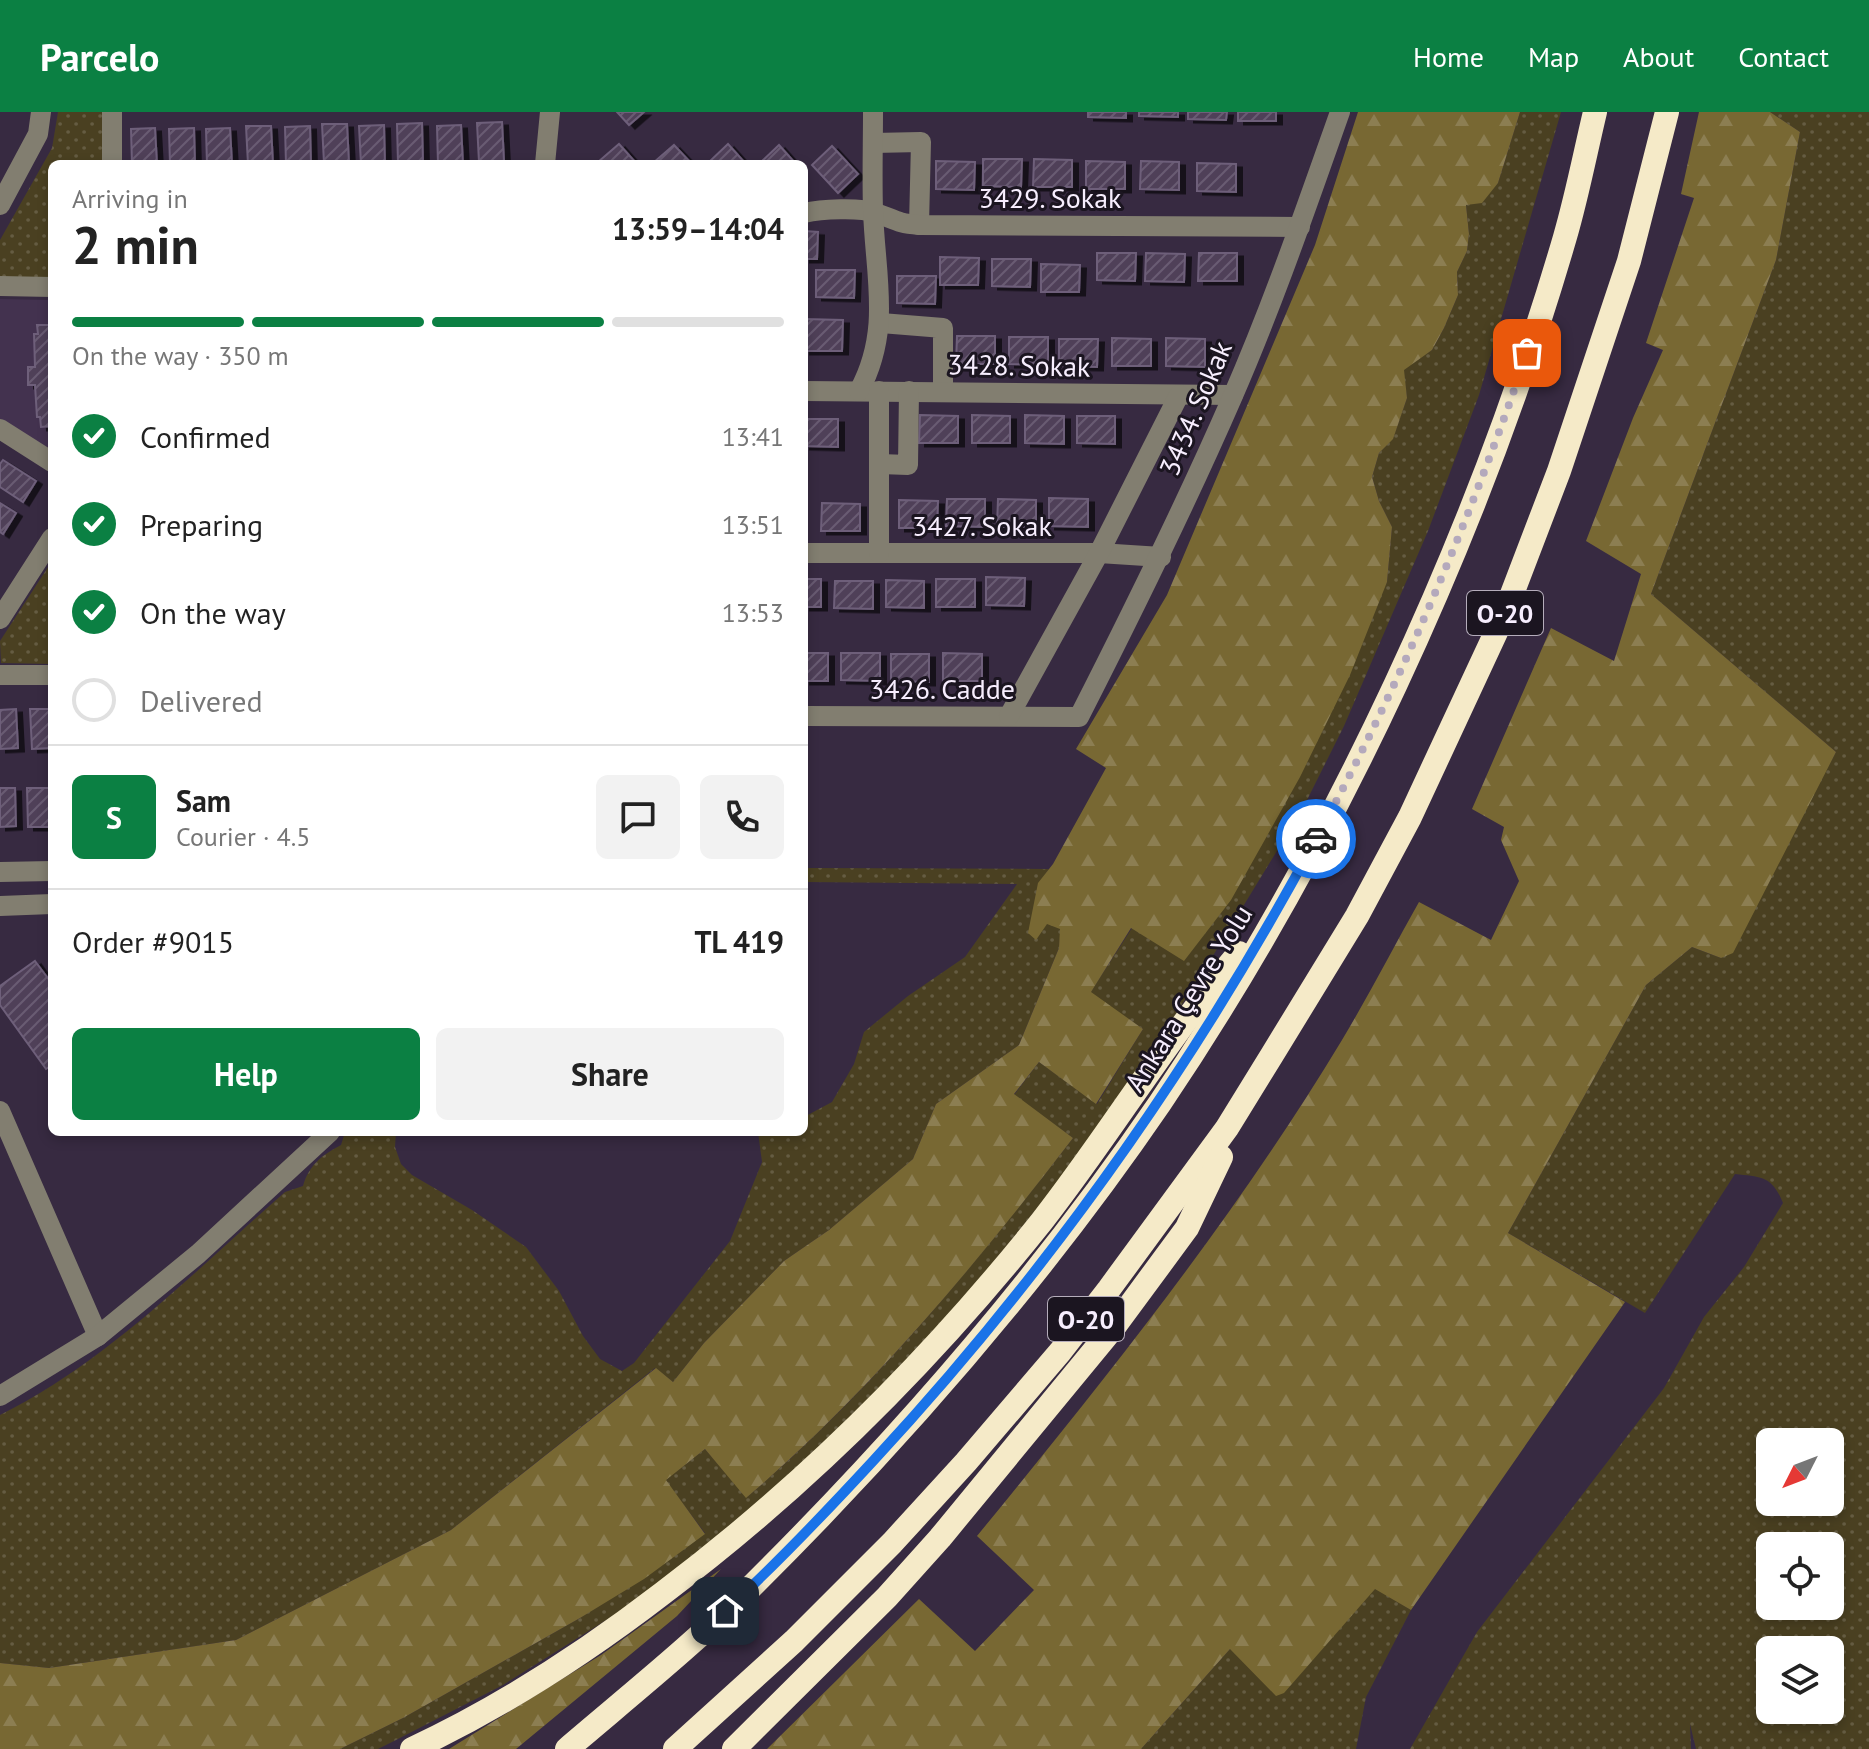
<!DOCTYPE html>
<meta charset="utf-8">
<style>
:root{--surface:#fff;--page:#f2f2f2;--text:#222;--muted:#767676;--line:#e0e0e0;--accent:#0b8043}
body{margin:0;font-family:"PT Sans",sans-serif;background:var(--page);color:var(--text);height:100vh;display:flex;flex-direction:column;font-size:30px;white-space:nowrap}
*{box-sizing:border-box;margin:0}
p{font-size:26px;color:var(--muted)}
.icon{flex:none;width:44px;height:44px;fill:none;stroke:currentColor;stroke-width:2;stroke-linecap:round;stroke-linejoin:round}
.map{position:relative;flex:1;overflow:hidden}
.details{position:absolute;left:48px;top:48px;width:760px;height:976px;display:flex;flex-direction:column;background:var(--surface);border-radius:12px;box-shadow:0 4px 12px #0003}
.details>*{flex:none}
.needle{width:52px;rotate:228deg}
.buttons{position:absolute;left:1756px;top:1316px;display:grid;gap:16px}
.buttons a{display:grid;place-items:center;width:88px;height:88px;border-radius:12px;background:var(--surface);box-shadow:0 4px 12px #0003;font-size:40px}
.pin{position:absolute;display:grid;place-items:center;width:68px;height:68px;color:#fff;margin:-34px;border-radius:16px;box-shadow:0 4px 12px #0006}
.courier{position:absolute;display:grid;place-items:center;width:80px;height:80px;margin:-40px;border:6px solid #1a73e8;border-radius:50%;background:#fff;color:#222;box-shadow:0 2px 10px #0007}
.head em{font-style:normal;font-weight:600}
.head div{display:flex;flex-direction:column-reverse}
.head{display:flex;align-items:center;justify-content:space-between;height:136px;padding:0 24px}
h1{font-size:52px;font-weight:600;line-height:60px}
.bar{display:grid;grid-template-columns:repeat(4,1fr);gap:12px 8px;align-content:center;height:96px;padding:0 24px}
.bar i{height:10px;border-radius:6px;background:var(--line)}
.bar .selected{background:var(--accent)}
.bar p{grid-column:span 4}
.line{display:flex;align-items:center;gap:20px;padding:0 24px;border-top:2px solid var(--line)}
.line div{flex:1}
.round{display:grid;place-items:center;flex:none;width:84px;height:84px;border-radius:12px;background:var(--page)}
ol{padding:0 24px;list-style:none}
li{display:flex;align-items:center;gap:24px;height:88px}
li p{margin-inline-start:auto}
li .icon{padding:8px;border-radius:50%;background:var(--accent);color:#fff;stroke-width:4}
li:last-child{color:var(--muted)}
li i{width:44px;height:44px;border:4px solid var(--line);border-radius:50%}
.cta{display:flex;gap:16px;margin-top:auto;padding:16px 24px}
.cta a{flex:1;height:92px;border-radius:12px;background:var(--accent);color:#fff;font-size:32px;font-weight:600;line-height:92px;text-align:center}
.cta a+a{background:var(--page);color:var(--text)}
header{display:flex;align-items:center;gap:48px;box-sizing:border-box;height:112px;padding:0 40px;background:var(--accent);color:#fff}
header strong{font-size:38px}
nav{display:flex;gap:44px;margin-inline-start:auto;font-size:28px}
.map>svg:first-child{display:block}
.built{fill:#43324f}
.green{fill:url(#green-dots);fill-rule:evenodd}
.forest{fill:url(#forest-firs)}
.building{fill:url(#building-hatch);stroke:#6e5f7a;stroke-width:2;filter:url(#shadow)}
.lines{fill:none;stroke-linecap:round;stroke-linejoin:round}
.minor{stroke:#827e70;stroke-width:20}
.highway{stroke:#f5eac8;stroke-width:24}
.done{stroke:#b4a9bc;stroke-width:8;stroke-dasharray:0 14.4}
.route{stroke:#1a73e8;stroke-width:10}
.labels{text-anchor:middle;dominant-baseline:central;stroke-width:6;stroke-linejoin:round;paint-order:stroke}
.shield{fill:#1b1520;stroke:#b5adbb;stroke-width:2}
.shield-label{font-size:26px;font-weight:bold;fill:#f7eefe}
.street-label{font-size:28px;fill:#f7eefe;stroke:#1b1520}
</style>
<header>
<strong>Parcelo</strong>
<nav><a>Home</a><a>Map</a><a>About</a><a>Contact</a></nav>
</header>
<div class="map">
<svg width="1869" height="1637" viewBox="0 0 1869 1637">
<defs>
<pattern id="green-dots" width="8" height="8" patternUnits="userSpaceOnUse" patternTransform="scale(2)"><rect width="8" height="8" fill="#4a4021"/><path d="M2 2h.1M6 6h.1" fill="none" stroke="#655c42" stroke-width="1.8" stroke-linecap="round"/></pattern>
<pattern id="forest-firs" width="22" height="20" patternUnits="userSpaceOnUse" patternTransform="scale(2)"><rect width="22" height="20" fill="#786833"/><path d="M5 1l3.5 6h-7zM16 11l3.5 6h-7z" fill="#8c7e52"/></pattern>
<pattern id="building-hatch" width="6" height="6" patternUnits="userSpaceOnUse" patternTransform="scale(2)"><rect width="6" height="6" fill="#4f4059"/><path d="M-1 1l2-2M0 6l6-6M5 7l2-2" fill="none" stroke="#695c72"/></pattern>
<filter id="shadow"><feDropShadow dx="6" dy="3.5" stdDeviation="0" flood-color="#0009"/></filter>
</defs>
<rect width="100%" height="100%" fill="#372a41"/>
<path class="built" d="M 0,187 L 52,188 L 52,341 L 0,308 Z"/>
<g class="green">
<path d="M 58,0 L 105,0 L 104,52 L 52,52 L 52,167 L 0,166 L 0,128 L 52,36 Z"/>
<path d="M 1520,0 L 1561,0 L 1479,283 L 1428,419 L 1344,614 L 1302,698 L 1203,860 L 1159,928 L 1048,1083 L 961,1190 L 839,1323 L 643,1485 L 503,1573 L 396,1628 L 378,1637 L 340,1637 L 403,1606 L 580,1506 L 705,1421 L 665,1368 L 705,1337 L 747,1385 C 870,1281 974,1154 1073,1026 L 1014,983 L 1039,950 L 1097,992 L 1143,917 L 1090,881 L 1132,816 L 1184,848 L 1387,470 L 1392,415 L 1379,389 L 1372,365 L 1379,341 L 1393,326 L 1407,286 L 1403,257 L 1432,238 L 1444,216 L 1458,183 L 1457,160 L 1467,139 L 1469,122 L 1466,93 L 1498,71 Z"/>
<path d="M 1770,0 L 1869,0 L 1869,1637 L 1696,1637 L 1690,1612 L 1691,1637 L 1410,1637 L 1477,1520 L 1664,1276 L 1704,1205 L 1744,1155 L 1783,1091 C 1772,1064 1762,1065 1735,1062 L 1645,1201 L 1508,1121 L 1646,873 L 1692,835 L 1721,846 L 1836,640 L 1651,482 L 1776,148 L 1800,20 ZM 1770,1330 L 1830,1330 L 1830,1390 L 1770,1390 ZM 1770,1434 L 1830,1434 L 1830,1494 L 1770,1494 ZM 1770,1538 L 1830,1538 L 1830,1598 L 1770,1598 Z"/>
<path d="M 52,449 L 52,552 L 1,551 L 0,529 Z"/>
<path d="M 804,756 L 1049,757 C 1031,781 1031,805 1061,817 L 1059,836 L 1019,933 L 936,992 L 913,1047 L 829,1118 L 784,1149 L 704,1231 L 673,1270 L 655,1256 L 451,1418 L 236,1528 L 49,1556 L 0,1551 L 0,1303 C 107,1250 196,1158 285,1080 L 303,1074 C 309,1053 322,1043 341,1033 L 345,1020 L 396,1020 L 395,1035 L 401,1052 L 412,1063 L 472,1098 L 526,1135 L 559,1179 L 583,1224 L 600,1247 L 622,1259 L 634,1251 L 730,1129 L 762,1050 L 758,1020 L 804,1020 L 804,1005 L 832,990 L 854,952 L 864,920 L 908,884 L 965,845 L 1017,772 L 804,770 Z"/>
<path d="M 1376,1476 L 1411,1498 L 1366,1585 L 1356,1637 L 1141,1637 L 1230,1537 Z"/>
</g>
<g class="forest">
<path d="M 1358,0 L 1520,0 L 1498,71 L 1482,91 L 1466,93 L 1469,122 L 1467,139 L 1457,160 L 1458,183 L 1444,216 L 1432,238 L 1404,258 L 1407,286 L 1393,327 L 1379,341 L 1372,365 L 1379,389 L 1392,415 L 1387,470 L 1350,563 L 1300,665 L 1231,788 L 1184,849 L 1131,816 L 1091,880 L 1143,917 L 1096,992 L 1039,950 L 1014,982 L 1073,1026 C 976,1153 868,1282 746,1386 L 705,1337 L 666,1368 L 705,1422 L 644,1467 L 580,1506 L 403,1606 L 340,1637 L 0,1637 L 0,1551 L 49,1556 L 236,1528 L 451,1418 L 656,1256 L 673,1270 L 704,1231 L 784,1149 L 829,1118 L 913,1047 L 936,992 L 1019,933 L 1059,836 L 1060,817 L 1047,812 L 1036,828 L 1028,821 L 1038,771 L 1053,752 L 1106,656 L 1076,637 L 1167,483 L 1315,133 Z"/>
<path d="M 1699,0 L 1770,0 L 1800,20 L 1776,148 L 1651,482 L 1836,640 L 1733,841 L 1721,846 L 1692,835 L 1646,873 L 1508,1121 L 1625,1190 L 1411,1498 L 1375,1477 L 1284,1581 L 1276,1584 L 1230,1537 L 1141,1637 L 767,1637 L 919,1487 L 975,1539 L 1034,1478 L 977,1424 C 1107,1265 1236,1104 1342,928 C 1369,883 1393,836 1419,790 L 1491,828 L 1519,769 L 1501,728 L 1504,715 L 1472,697 L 1551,516 L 1614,549 L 1641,462 L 1586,429 L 1633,306 L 1663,238 L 1646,231 L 1694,86 L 1681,82 Z"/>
<path d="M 721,1457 L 677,1504 L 516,1637 L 449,1637 L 601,1543 Z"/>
</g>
<g class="building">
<path d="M 617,0 L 644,0 L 629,13 Z"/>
<path d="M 1088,0 L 1126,0 L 1126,6 L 1088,5 Z"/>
<path d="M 1139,0 L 1178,0 L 1178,5 L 1139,4 Z"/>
<path d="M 1188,0 L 1227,0 L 1226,8 L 1188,7 Z"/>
<rect x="1238" y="0" width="38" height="9"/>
<path d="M 502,10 L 504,49 L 479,50 L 477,11 Z"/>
<path d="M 422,11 L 423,50 L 398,51 L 397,12 Z"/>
<path d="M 322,12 L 347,12 L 349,51 L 324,51 Z"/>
<path d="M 384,13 L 385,52 L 361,52 L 359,14 Z"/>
<path d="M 461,13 L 463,52 L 438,52 L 437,14 Z"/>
<path d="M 246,14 L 271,14 L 273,52 L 248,52 Z"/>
<path d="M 310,14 L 311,52 L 286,52 L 285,15 Z"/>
<path d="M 155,16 L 157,52 L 132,52 L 131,17 Z"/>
<path d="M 194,16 L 195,52 L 170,52 L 169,17 Z"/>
<path d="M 230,16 L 232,52 L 207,52 L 206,17 Z"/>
<path d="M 619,32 L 637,52 L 600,52 L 598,50 Z"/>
<path d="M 728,32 L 746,52 L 709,52 L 708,51 Z"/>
<path d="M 674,33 L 692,52 L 654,52 L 653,51 Z"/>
<path d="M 779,33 L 796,52 L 759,52 Z"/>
<path d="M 832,34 L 858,62 L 838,81 L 812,53 Z"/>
<path d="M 983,47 L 1022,47 L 1021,75 L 983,74 Z"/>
<path d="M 1034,47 L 1072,48 L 1072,75 L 1033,75 Z"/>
<path d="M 936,49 L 975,50 L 974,78 L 936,77 Z"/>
<path d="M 1086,49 L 1125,50 L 1125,77 L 1086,77 Z"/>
<path d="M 1141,49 L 1179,50 L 1179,78 L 1140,77 Z"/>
<path d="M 1197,51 L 1236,52 L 1236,80 L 1197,79 Z"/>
<path d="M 804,119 L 818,120 L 817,147 L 804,147 Z"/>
<path d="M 1097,141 L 1136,141 L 1135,169 L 1097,168 Z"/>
<path d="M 1146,141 L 1185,142 L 1184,170 L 1145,169 Z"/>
<path d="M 1199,141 L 1237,141 L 1237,169 L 1198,169 Z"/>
<path d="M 940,145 L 979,146 L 978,173 L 940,173 Z"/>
<path d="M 992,147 L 1031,147 L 1030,175 L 992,174 Z"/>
<path d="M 1041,152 L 1080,153 L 1079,180 L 1041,180 Z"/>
<path d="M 816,158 L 855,158 L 854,186 L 816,185 Z"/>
<path d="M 897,164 L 936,164 L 935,192 L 897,191 Z"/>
<path d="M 804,207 L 843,208 L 842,239 L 804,239 Z"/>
<path d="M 37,213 L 52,213 L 52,314 L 41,315 L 40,305 L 37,305 L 35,273 L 28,273 L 28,255 L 35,255 L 34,222 L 38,222 Z"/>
<path d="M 957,224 L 995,224 L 995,252 L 956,252 Z"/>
<path d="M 1009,225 L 1048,225 L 1048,253 L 1009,252 Z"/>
<path d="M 1112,226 L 1151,227 L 1151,254 L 1112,254 Z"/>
<path d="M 1166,226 L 1205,227 L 1205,255 L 1166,254 Z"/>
<path d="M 1059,227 L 1098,227 L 1097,255 L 1059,254 Z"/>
<path d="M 920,303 L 958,304 L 958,331 L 919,331 Z"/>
<path d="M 972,303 L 1010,304 L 1010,331 L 972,331 Z"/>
<path d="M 1025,303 L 1064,304 L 1064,332 L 1025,331 Z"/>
<path d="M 1077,304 L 1115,304 L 1115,332 L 1077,331 Z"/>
<path d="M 804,307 L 838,307 L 838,335 L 804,334 Z"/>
<path d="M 3,348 L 36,369 L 23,390 L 0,375 L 0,352 Z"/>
<path d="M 1049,386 L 1088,387 L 1088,415 L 1049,414 Z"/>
<path d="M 947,387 L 985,387 L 985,415 L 946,414 Z"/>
<path d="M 998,387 L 1036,388 L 1036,415 L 997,415 Z"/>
<path d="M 899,388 L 938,389 L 937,416 L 899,416 Z"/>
<path d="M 0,391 L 16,401 L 3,422 L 0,420 Z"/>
<path d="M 822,391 L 860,392 L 860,419 L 821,419 Z"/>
<path d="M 986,465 L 1025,466 L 1024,494 L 986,493 Z"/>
<rect x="804" y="467" width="17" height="28"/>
<rect x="936" y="467" width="39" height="28"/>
<path d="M 886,468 L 924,469 L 924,496 L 886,495 Z"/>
<path d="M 835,469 L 873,469 L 873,497 L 834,496 Z"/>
<rect x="804" y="541" width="24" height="28"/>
<path d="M 841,541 L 880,541 L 880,569 L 841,568 Z"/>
<path d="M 943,541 L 982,542 L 982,569 L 943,569 Z"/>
<path d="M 891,542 L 929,542 L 929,570 L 891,569 Z"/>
<path d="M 16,597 L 18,636 L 0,637 L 0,598 Z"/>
<path d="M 30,597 L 52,597 L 52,636 L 32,637 Z"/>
<path d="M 0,676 L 15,676 L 16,714 L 0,715 Z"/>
<path d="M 27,676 L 52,676 L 52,715 L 28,715 Z"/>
<path d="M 35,849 L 50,869 L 52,868 L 52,953 L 46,957 L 0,893 L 0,874 Z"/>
</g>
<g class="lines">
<g class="minor">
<path d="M 873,31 L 921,30 L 919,113"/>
<path d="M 112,52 L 112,0"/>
<path d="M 545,52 L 550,0"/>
<path d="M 0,93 L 38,22 L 41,0"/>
<path d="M 804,101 C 821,97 860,95 876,101 C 896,108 896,111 919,113 L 1300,115"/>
<path d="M 0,174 L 52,175"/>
<path d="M 881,211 L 943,216 L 943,280"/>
<path d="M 804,279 L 1233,283"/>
<path d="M 859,279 C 892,218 875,164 873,98 C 872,66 873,33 873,0"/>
<path d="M 0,317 L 52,350"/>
<path d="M 880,352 L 908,353 L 909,279"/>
<path d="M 804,441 L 1099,441 L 1161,445"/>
<path d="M 879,441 L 879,279"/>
<path d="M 0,507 L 52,426"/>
<path d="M 0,563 L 52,563"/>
<path d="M 804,604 L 1079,605 C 1133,499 1185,394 1232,286 C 1273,192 1306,96 1340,0"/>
<path d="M 1009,604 L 1099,441 L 1179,283"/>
<path d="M 0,760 L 52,759"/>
<path d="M 0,794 L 52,792"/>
<path d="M 0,999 L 98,1224"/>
<path d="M 0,1284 L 98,1224 L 198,1142 L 330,1020"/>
</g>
<g class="highway">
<path d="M 412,1637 C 502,1595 585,1541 663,1481 C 805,1374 931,1248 1042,1109 C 1110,1022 1167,926 1239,841"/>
<path d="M 567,1637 C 629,1584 694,1532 752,1474 C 902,1325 1041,1165 1160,991 C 1334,733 1478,424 1565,125 C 1577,84 1585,42 1595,0"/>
<path d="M 675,1637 L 794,1529 L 892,1431 L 966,1350 L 1060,1240 L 1109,1177 L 1227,1016 L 1272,943 L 1357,804 L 1410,705 L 1504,503 L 1559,359 L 1629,149 L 1667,0"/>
<path d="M 734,1637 L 887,1485 L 940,1426 L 1117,1211 L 1187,1116 L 1221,1045"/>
</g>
</g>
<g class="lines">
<path class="done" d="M 1316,727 C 1401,571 1470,408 1527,241"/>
<path class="route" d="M 725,1499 C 777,1452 826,1400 874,1348 C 1048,1160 1195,953 1316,727"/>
</g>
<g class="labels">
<g class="shield">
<rect x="1467" y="479" width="76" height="44" rx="6"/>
<rect x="1048" y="1185" width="76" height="44" rx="6"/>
</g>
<g class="shield-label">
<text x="1505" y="501">O-20</text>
<text x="1086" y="1207">O-20</text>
</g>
<g class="street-label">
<text x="1050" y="85">3429. Sokak</text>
<text transform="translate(1019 253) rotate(1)">3428. Sokak</text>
<text transform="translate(1195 296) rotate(-67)">3434. Sokak</text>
<text x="982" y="413">3427. Sokak</text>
<text x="942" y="576">3426. Cadde</text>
<text transform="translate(1188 886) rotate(-58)">Ankara Çevre Yolu</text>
</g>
</g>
</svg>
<div class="buttons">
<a><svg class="needle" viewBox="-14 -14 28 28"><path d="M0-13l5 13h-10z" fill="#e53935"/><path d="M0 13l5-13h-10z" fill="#767676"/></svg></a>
<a><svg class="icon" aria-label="locate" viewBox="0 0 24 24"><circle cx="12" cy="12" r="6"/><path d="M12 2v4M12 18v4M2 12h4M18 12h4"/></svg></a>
<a><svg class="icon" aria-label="layers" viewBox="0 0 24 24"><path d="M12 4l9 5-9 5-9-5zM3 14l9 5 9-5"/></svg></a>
</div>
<div class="pin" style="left:1527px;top:241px;background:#ea580c"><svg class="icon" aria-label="bag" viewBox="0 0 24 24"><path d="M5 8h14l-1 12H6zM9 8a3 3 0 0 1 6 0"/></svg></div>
<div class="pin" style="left:725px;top:1499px;background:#1f2937"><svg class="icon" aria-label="home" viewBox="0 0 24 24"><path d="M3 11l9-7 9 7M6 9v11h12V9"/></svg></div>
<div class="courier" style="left:1316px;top:727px"><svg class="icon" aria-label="car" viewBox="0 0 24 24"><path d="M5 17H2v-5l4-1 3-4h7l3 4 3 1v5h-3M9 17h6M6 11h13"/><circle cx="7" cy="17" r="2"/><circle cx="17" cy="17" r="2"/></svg></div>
<section class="details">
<div class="head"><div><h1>2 min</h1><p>Arriving in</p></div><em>13:59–14:04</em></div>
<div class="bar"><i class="selected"></i><i class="selected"></i><i class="selected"></i><i></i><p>On the way · 350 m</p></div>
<ol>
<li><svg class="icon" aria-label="check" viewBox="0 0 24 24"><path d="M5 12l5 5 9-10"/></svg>Confirmed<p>13:41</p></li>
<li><svg class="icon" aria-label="check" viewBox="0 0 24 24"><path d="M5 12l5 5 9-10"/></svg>Preparing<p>13:51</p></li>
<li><svg class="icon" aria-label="check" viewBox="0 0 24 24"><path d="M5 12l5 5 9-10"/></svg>On the way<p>13:53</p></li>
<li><i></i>Delivered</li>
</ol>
<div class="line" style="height:144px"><b class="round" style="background:var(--accent);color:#fff">S</b><div><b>Sam</b><p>Courier · 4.5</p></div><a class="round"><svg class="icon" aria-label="chat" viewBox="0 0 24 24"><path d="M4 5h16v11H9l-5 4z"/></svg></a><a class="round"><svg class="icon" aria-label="phone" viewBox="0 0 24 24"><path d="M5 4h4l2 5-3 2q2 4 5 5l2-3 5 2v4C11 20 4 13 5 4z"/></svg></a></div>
<div class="line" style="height:104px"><div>Order #9015</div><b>TL 419</b></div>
<div class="cta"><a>Help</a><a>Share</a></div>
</section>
</div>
